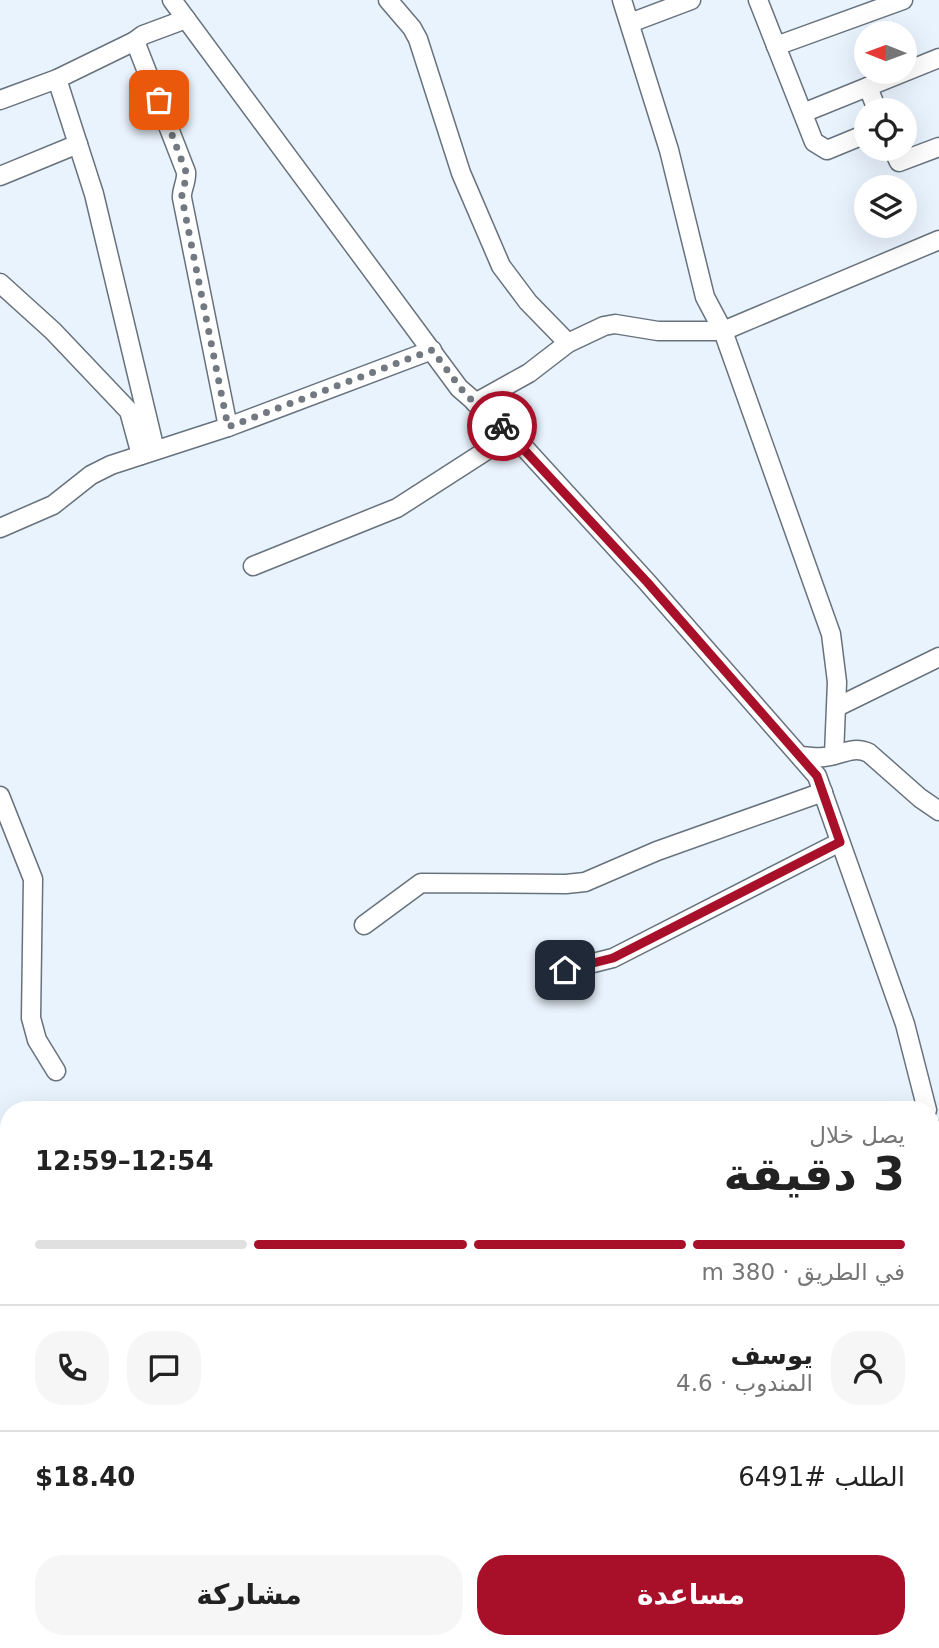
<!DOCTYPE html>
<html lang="ar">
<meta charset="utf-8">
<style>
:root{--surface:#fff;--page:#f6f6f6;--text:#222;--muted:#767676;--line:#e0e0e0;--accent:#a8102a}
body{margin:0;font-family:"DejaVu Sans",Vazirmatn,sans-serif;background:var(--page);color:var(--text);direction:rtl;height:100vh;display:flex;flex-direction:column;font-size:26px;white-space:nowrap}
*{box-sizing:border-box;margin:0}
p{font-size:23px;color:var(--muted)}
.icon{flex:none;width:38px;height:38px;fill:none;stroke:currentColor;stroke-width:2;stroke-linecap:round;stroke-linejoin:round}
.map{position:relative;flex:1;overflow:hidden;direction:ltr}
.details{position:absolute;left:0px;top:1101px;width:940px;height:548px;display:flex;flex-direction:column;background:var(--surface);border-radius:28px 28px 0 0;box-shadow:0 7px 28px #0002;direction:rtl}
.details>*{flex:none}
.needle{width:46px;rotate:271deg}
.controls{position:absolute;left:854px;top:21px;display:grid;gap:14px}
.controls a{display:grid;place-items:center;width:63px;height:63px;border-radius:50%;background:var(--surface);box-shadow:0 7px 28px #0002;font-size:35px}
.pin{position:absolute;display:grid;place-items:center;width:60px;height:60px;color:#fff;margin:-30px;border-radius:14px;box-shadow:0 4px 10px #0006}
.courier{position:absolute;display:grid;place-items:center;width:70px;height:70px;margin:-35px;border:5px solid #a8102a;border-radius:50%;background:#fff;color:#222;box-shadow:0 2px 9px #0007}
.headline em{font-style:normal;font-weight:600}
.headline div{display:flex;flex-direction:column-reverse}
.headline{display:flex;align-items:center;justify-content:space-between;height:119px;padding:0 35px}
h1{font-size:46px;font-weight:600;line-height:52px}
.bar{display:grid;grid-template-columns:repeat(4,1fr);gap:10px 7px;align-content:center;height:84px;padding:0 35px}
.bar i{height:9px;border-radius:5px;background:var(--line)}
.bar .selected{background:var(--accent)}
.bar p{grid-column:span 4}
.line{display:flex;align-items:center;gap:18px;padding:0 35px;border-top:2px solid var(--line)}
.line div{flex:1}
.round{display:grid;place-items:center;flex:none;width:74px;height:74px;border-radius:28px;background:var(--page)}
.button{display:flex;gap:14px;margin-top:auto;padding:14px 35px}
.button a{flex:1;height:80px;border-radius:28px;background:var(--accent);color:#fff;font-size:28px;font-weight:600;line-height:80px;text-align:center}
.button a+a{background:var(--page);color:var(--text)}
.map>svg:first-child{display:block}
.building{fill:url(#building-hatch)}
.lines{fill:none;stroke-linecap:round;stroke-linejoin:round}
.minor-casing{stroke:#67727d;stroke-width:21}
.minor{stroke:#fff;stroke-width:18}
.done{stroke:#737980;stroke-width:7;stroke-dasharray:0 12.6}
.route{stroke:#a8102a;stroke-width:9}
</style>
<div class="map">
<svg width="939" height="1648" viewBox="0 0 939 1648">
<defs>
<pattern id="building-hatch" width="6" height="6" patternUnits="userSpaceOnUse" patternTransform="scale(1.75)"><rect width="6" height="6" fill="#e5b9b7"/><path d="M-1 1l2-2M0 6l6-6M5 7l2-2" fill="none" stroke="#ba9796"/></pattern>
</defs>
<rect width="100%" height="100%" fill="#e9f3fd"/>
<path class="building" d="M 9,1496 L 9,1531 L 5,1534 L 0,1528 L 0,1502 Z"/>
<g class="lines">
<defs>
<g id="minor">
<path d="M 172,0 L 459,388 L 512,434 L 647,582 L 817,776 L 905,1024 L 927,1110"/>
<path d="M 388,0 L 412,28 L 418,39 L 461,173 L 501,266 L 528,302 L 568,343"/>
<path d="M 622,0 L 669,150 L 705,297 L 723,331 L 831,634 L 837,682 L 834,755"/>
<path d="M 758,0 L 814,142 L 827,150 L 866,134"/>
<path d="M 186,19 L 143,35 L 135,41 L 186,172 C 187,182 181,190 182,198 L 228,427"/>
<path d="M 630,23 L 691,0"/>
<path d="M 776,46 L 903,0"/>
<path d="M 57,79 L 135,41"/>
<path d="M 868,87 L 877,110"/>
<path d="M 0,100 L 57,79 L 94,194 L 155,450"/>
<path d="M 803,113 L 939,58"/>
<path d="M 893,149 L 899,162 L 939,147"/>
<path d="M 0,176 L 78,144"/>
<path d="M 0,283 L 53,331 L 129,411 L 141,455"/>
<path d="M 475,403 L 529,373 L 568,343 L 604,326 L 615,324 L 658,331 L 723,331 L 939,240"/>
<path d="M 0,528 L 53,505 L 91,475 L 111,465 L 228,427 L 432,350"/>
<path d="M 253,566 L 397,508 L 512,434"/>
<path d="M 837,707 L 939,657"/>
<path d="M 800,756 C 808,756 816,758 824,757 C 840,756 852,745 869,753 L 920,798 L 939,811"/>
<path d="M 0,796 L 33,879 L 31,1018 L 37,1040 L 56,1071"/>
<path d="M 364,925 L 421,883 L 566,884 L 585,882 L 657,851 L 823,792"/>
<path d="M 565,970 L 613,958 L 840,842"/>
<path d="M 931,1127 L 939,1160"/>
<path d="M 931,1215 L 939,1211"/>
<path d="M 0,1389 L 9,1396"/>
<path d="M 0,1593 L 9,1587"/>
<path d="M 272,1640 L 279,1648"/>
<path d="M 408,1640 L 412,1648"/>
</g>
</defs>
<use href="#minor" class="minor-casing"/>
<use href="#minor" class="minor"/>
</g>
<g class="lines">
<path class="done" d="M 159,100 L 186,172 C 187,182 181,190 182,198 L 228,427 L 432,350 L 466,395 L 502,426"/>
<path class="route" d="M 502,426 L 647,582 L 817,776 L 840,842 L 613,958 L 565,970"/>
</g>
</svg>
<div class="controls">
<a><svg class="needle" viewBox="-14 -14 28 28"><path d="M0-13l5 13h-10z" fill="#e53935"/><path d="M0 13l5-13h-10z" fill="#767676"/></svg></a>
<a><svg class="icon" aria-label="locate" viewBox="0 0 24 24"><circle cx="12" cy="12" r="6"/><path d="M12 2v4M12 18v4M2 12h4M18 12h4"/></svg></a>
<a><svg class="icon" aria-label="layers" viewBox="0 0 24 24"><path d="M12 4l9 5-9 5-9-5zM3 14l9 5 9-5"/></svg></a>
</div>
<div class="pin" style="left:159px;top:100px;background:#ea580c"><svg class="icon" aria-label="bag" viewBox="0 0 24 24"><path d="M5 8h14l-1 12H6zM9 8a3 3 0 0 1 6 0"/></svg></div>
<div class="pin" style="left:565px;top:970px;background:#1f2937"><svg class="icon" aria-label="home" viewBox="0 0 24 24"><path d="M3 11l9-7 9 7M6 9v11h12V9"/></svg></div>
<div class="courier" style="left:502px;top:426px"><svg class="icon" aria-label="bike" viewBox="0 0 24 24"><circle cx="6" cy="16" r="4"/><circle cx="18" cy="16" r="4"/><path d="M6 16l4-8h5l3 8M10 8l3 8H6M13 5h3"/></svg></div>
<section class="details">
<div class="headline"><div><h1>3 دقيقة</h1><p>يصل خلال</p></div><em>12:54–12:59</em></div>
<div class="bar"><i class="selected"></i><i class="selected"></i><i class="selected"></i><i></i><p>في الطريق · 380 m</p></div>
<div class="line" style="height:126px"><a class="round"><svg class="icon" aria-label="person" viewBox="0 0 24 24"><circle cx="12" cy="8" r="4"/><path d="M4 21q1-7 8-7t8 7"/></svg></a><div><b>يوسف</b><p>المندوب · 4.6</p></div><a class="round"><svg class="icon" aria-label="chat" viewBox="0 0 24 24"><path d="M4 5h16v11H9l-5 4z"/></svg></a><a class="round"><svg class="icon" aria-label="phone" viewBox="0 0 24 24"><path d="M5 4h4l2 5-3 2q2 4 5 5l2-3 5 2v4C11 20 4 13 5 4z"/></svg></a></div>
<div class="line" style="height:91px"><div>الطلب #6491</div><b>$18.40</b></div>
<div class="button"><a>مساعدة</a><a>مشاركة</a></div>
</section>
</div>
